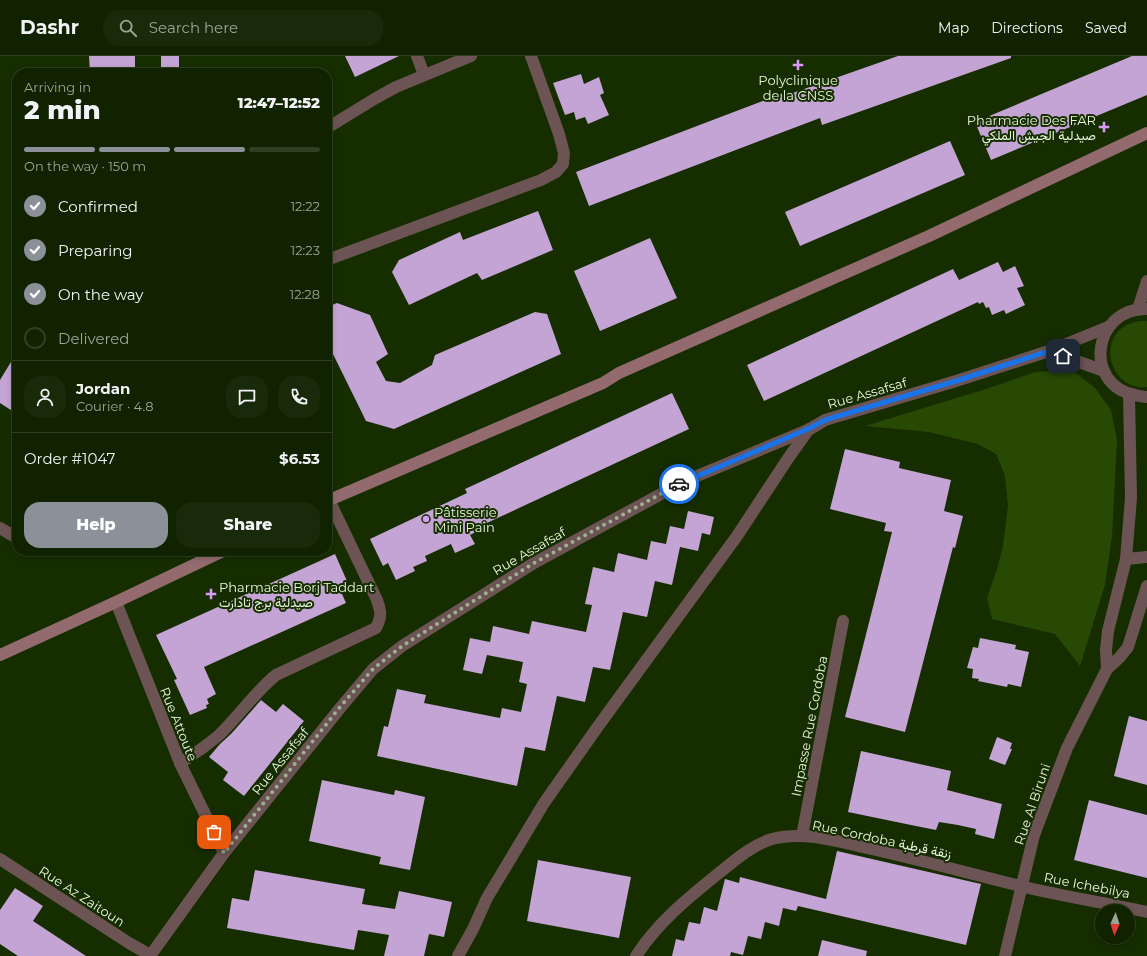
<!DOCTYPE html>
<meta charset="utf-8">
<style>
:root{--surface:#102200;--page:#192a0a;--text:#f1f3f6;--muted:#9ca499;--line:#303f22;--accent:#8c9099}
body{margin:0;font-family:Montserrat,Vazirmatn,sans-serif;background:var(--page);color:var(--text);height:100vh;display:flex;flex-direction:column;font-size:15px;white-space:nowrap}
*{box-sizing:border-box;margin:0}
p{font-size:13px;color:var(--muted)}
.icon{flex:none;width:22px;height:22px;fill:none;stroke:currentColor;stroke-width:2;stroke-linecap:round;stroke-linejoin:round}
.map{position:relative;flex:1;overflow:hidden}
.drawer{position:absolute;left:12px;top:12px;width:320px;height:488px;display:flex;flex-direction:column;background:var(--surface);border-radius:16px;box-shadow:0 2px 6px #0003,0 0 0 1px var(--line)}
.drawer>*{flex:none}
.needle{width:26px;rotate:183deg}
.controls{position:absolute;left:1095px;top:848px;display:grid;gap:8px}
.controls a{display:grid;place-items:center;width:40px;height:40px;border-radius:50%;background:var(--surface);box-shadow:0 2px 6px #0003,0 0 0 1px var(--line);font-size:20px}
.pin{position:absolute;display:grid;place-items:center;width:34px;height:34px;color:#fff;margin:-17px;border-radius:8px;box-shadow:0 2px 6px #0006}
.courier{position:absolute;display:grid;place-items:center;width:40px;height:40px;margin:-20px;border:3px solid #1a73e8;border-radius:50%;background:#fff;color:#222;box-shadow:0 1px 5px #0007}
.headline em{font-style:normal;font-weight:800}
.headline div{display:flex;flex-direction:column-reverse}
.headline{display:flex;align-items:center;justify-content:space-between;height:68px;padding:0 12px}
h1{font-size:26px;font-weight:800;line-height:30px}
.bar{display:grid;grid-template-columns:repeat(4,1fr);gap:6px 4px;align-content:center;height:48px;padding:0 12px}
.bar i{height:5px;border-radius:3px;background:var(--line)}
.bar .on{background:var(--accent)}
.bar p{grid-column:span 4}
.line{display:flex;align-items:center;gap:10px;padding:0 12px;border-top:1px solid var(--line)}
.line div{flex:1}
.round{display:grid;place-items:center;flex:none;width:42px;height:42px;border-radius:16px;background:var(--page)}
ol{padding:0 12px;list-style:none}
li{display:flex;align-items:center;gap:12px;height:44px}
li p{margin-inline-start:auto}
li .icon{padding:4px;border-radius:50%;background:var(--accent);color:#fff;stroke-width:4}
li:last-child{color:var(--muted)}
li i{width:22px;height:22px;border:2px solid var(--line);border-radius:50%}
.action{display:flex;gap:8px;margin-top:auto;padding:8px 12px}
.action a{flex:1;height:46px;border-radius:16px;background:var(--accent);color:#fff;font-size:16px;font-weight:800;line-height:46px;text-align:center}
.action a+a{background:var(--page);color:var(--text)}
header{display:flex;align-items:center;gap:24px;box-sizing:border-box;height:56px;padding:0 20px;background:var(--surface);border-bottom:1px solid var(--line)}
header strong{font-size:19px}
nav{display:flex;gap:22px;margin-inline-start:auto;font-size:14px}
.search{width:280px;height:36px;background:var(--page);display:flex;align-items:center;gap:10px;box-sizing:border-box;padding:0 14px;border-radius:16px;color:var(--muted);font-size:15px}
.map>svg:first-child{display:block}
.green{fill:#284904}
.building{fill:#c3a4d4}
.lines{fill:none;stroke-linecap:round;stroke-linejoin:round}
.street{stroke:#6c5354;stroke-width:12}
.secondary{stroke:#936b6f;stroke-width:12}
.done{stroke:#9db090;stroke-width:4;stroke-dasharray:0 7.2}
.route{stroke:#1a73e8;stroke-width:5}
.poi-dot{fill:#d89bf8;stroke:#162d00;stroke-width:1.5}
.labels{text-anchor:middle;dominant-baseline:central;stroke-width:4;stroke-linejoin:round;paint-order:stroke}
.poi-label{font-size:13px;fill:#e6f6dd;stroke:#162d00;text-anchor:start}
.street-label{font-size:13px;fill:#e6f6dd;stroke:#162d00}
</style>
<header>
<strong>Dashr</strong>
<div class="search"><svg class="icon" aria-label="search" viewBox="0 0 24 24"><circle cx="10" cy="10" r="6"/><path d="M15 15l6 6"/></svg>Search here</div>
<nav><a>Map</a><a>Directions</a><a>Saved</a></nav>
</header>
<div class="map">
<svg width="1147" height="900" viewBox="0 0 1147 900">
<rect width="100%" height="100%" fill="#162d00"/>
<g class="green">
<path d="M 1140,265 L 1147,265 L 1147,331 C 1115,335 1097,292 1122,272 C 1128,268 1133,266 1140,265 Z"/>
<path d="M 1072,314 L 1095,332 L 1111,354 L 1117,384 L 1112,480 L 1105,529 L 1080,610 L 1055,578 L 992,563 L 987,542 L 997,513 L 1003,490 L 1008,450 L 1005,420 L 996,398 L 978,388 L 929,376 L 865,370 L 986,333 L 1036,316 Z"/>
</g>
<g class="building">
<path d="M 89,0 L 135,0 L 135,17 L 90,17 Z"/>
<rect x="161" y="0" width="18" height="17"/>
<path d="M 345,0 L 399,0 L 355,21 Z"/>
<path d="M 898,0 L 1011,0 L 1011,2 L 822,69 L 820,62 L 589,150 L 576,116 L 786,36 L 787,39 Z"/>
<path d="M 1132,0 L 1147,0 L 1147,39 L 991,104 L 975,66 Z"/>
<path d="M 581,18 L 584,28 L 599,21 L 604,37 L 600,39 L 609,59 L 588,68 L 585,61 L 576,64 L 574,56 L 565,59 L 553,27 Z"/>
<path d="M 950,85 L 965,119 L 800,190 L 785,156 Z"/>
<path d="M 538,155 L 553,194 L 482,224 L 477,217 L 409,249 L 392,216 L 399,204 L 460,176 L 463,184 Z"/>
<path d="M 650,182 L 677,242 L 600,275 L 574,215 Z"/>
<path d="M 998,206 L 1003,216 L 1015,210 L 1024,230 L 1017,232 L 1025,249 L 1006,258 L 1004,254 L 992,259 L 989,251 L 986,252 L 983,246 L 979,248 L 978,246 L 764,345 L 747,309 L 953,213 L 959,224 Z"/>
<path d="M 337,247 L 370,259 L 388,298 L 376,306 L 386,325 L 400,327 L 432,309 L 435,299 L 535,256 L 547,258 L 561,298 L 394,373 L 366,365 L 332,296 L 327,298 L 327,251 Z"/>
<path d="M 17,296 L 17,358 L 0,347 L 0,324 Z"/>
<path d="M 672,337 L 689,373 L 476,472 L 478,475 L 470,479 L 475,488 L 455,497 L 451,488 L 425,500 L 427,505 L 413,511 L 415,515 L 396,524 L 388,507 L 383,510 L 370,483 L 467,437 L 465,433 Z"/>
<path d="M 845,393 L 900,406 L 899,412 L 951,424 L 944,455 L 963,460 L 955,492 L 953,491 L 905,676 L 845,661 L 892,476 L 884,475 L 886,467 L 830,453 Z"/>
<path d="M 688,455 L 714,461 L 710,479 L 702,477 L 698,495 L 680,491 L 672,529 L 655,525 L 647,561 L 623,556 L 610,614 L 593,611 L 585,646 L 557,640 L 545,695 L 525,691 L 517,730 L 377,700 L 384,670 L 388,671 L 397,633 L 426,639 L 424,647 L 500,662 L 502,652 L 521,656 L 527,628 L 519,626 L 523,606 L 487,599 L 482,618 L 463,614 L 470,582 L 490,586 L 493,570 L 529,578 L 532,565 L 586,576 L 592,549 L 585,548 L 593,511 L 614,516 L 618,497 L 647,504 L 651,485 L 666,488 L 670,470 L 684,473 Z"/>
<path d="M 335,498 L 347,525 L 338,529 L 346,547 L 204,611 L 216,638 L 207,643 L 209,648 L 206,649 L 207,652 L 190,659 L 174,624 L 177,623 L 156,579 Z"/>
<path d="M 980,582 L 1016,589 L 1015,593 L 1029,596 L 1021,631 L 1008,628 L 1007,631 L 978,625 L 979,623 L 972,622 L 973,613 L 967,612 L 973,591 L 978,592 Z"/>
<path d="M 261,644 L 276,656 L 283,648 L 304,665 L 244,740 L 223,724 L 228,716 L 209,701 L 220,688 L 231,678 Z"/>
<path d="M 1129,660 L 1147,665 L 1147,729 L 1114,720 Z"/>
<path d="M 997,681 L 1012,687 L 1010,693 L 1012,693 L 1005,709 L 989,703 Z"/>
<path d="M 861,695 L 951,715 L 947,734 L 1002,748 L 994,783 L 975,778 L 976,773 L 958,769 L 939,766 L 936,774 L 911,769 L 848,756 Z"/>
<path d="M 322,724 L 394,739 L 395,734 L 425,741 L 410,814 L 379,808 L 381,801 L 309,785 Z"/>
<path d="M 1089,744 L 1147,759 L 1147,822 L 1074,804 Z"/>
<path d="M 837,795 L 981,828 L 966,889 L 798,850 L 796,855 L 783,852 L 779,870 L 765,866 L 761,883 L 748,880 L 743,899 L 731,896 L 730,900 L 672,900 L 676,883 L 684,885 L 689,866 L 700,868 L 704,851 L 717,855 L 725,823 L 739,827 L 740,821 L 826,843 Z"/>
<path d="M 538,804 L 631,821 L 619,882 L 527,865 Z"/>
<path d="M 255,814 L 365,833 L 362,848 L 395,853 L 399,835 L 452,846 L 444,881 L 429,878 L 424,900 L 384,900 L 389,879 L 358,874 L 354,894 L 227,872 L 232,842 L 249,845 Z"/>
<path d="M 15,832 L 43,850 L 33,865 L 86,900 L 18,900 L 0,888 L 0,854 Z"/>
<path d="M 822,884 L 867,895 L 866,900 L 818,900 Z"/>
</g>
<g class="lines">
<g class="street">
<path d="M 417,0 L 424,19"/>
<path d="M 327,72 L 376,42 L 396,31 L 471,0"/>
<path d="M 327,204 L 541,124 L 556,116 L 563,108 L 564,97 L 559,78 L 531,0"/>
<path d="M 1138,253 L 1147,225"/>
<path d="M 1147,253 C 1092,252 1083,329 1135,339 C 1139,340 1143,341 1147,341"/>
<path d="M 1049,295 L 1104,315"/>
<path d="M 0,472 L 17,482"/>
<path d="M 1126,503 L 1147,501"/>
<path d="M 116,546 L 180,707 L 224,797"/>
<path d="M 1107,613 L 1106,594 L 1108,575 L 1126,503 L 1131,442 L 1129,338"/>
<path d="M 180,707 C 193,699 206,690 218,680 C 238,661 254,637 276,619 L 376,572 C 382,560 381,556 377,544 L 329,444"/>
<path d="M 802,780 L 843,565"/>
<path d="M 0,803 L 129,887 L 150,899"/>
<path d="M 150,900 L 224,797 L 341,651 L 373,613 L 402,590 L 534,507 L 685,425 L 810,373 L 825,364 L 956,325 L 1049,295 L 1108,271"/>
<path d="M 458,900 L 473,873 L 487,842 L 544,747 L 599,669 L 737,480 L 789,401 L 809,373"/>
<path d="M 636,900 C 658,866 688,842 719,817 C 735,804 752,789 772,783 C 807,774 843,787 876,794 C 924,805 972,818 1020,830 C 1062,840 1105,847 1147,856"/>
<path d="M 1005,900 L 1034,779 L 1067,692 L 1107,613 L 1120,601 L 1128,591 L 1147,530"/>
</g>
<g class="secondary">
<path d="M 327,445 L 603,327 L 619,317 L 929,180 L 1147,77"/>
<path d="M 0,599 L 116,546 L 223,495"/>
</g>
</g>
<g class="lines">
<path class="done" d="M 214,776 L 224,797 L 340,651 L 373,613 L 402,590 L 534,507 L 679,428"/>
<path class="route" d="M 679,428 L 810,372 L 825,364 L 956,325 L 1049,295 L 1063,300"/>
</g>
<g class="poi-dot">
<path d="M796 3h4v4h4v4h-4v4h-4v-4h-4v-4h4z"/>
<path d="M1102 65h4v4h4v4h-4v4h-4v-4h-4v-4h4z"/>
<circle cx="426" cy="463" r="4"/>
<path d="M209 532h4v4h4v4h-4v4h-4v-4h-4v-4h4z"/>
</g>
<g class="labels">
<g class="poi-label">
<text x="798" y="24" text-anchor="middle">Polyclinique<tspan x="798" dy="15">de la CNSS</tspan></text>
<text x="1096" y="64" text-anchor="end">Pharmacie Des FAR<tspan x="1096" dy="15">صيدلية الجيش الملكي</tspan></text>
<text x="434" y="456">Pâtisserie<tspan x="434" dy="15">Mini Pain</tspan></text>
<text x="219" y="531">Pharmacie Borj Taddart<tspan x="219" dy="15">صيدلية برج تادارت</tspan></text>
</g>
<g class="street-label">
<text transform="translate(867 337) rotate(-16)">Rue Assafsaf</text>
<text transform="translate(529 495) rotate(-30)">Rue Assafsaf</text>
<text transform="translate(179 668) rotate(68)">Rue Attoute</text>
<text transform="translate(809 670) rotate(-79)">Impasse Rue Cordoba</text>
<text transform="translate(280 705) rotate(-51)">Rue Assafsaf</text>
<text transform="translate(1032 748) rotate(-71)">Rue Al Biruni</text>
<text transform="translate(882 783) rotate(12)">Rue Cordoba زنقة قرطبة</text>
<text transform="translate(1087 829) rotate(11)">Rue Ichebilya</text>
<text transform="translate(82 840) rotate(33)">Rue Az Zaitoun</text>
</g>
</g>
</svg>
<div class="controls">
<a><svg class="needle" viewBox="-14 -14 28 28"><path d="M0-13l5 13h-10z" fill="#e53935"/><path d="M0 13l5-13h-10z" fill="#9ca499"/></svg></a>
</div>
<div class="pin" style="left:214px;top:776px;background:#ea580c"><svg class="icon" aria-label="bag" viewBox="0 0 24 24"><path d="M5 8h14l-1 12H6zM9 8a3 3 0 0 1 6 0"/></svg></div>
<div class="pin" style="left:1063px;top:300px;background:#1f2937"><svg class="icon" aria-label="home" viewBox="0 0 24 24"><path d="M3 11l9-7 9 7M6 9v11h12V9"/></svg></div>
<div class="courier" style="left:679px;top:428px"><svg class="icon" aria-label="car" viewBox="0 0 24 24"><path d="M5 17H2v-5l4-1 3-4h7l3 4 3 1v5h-3M9 17h6M6 11h13"/><circle cx="7" cy="17" r="2"/><circle cx="17" cy="17" r="2"/></svg></div>
<section class="drawer">
<div class="headline"><div><h1>2 min</h1><p>Arriving in</p></div><em>12:47–12:52</em></div>
<div class="bar"><i class="on"></i><i class="on"></i><i class="on"></i><i></i><p>On the way · 150 m</p></div>
<ol>
<li><svg class="icon" aria-label="check" viewBox="0 0 24 24"><path d="M5 12l5 5 9-10"/></svg>Confirmed<p>12:22</p></li>
<li><svg class="icon" aria-label="check" viewBox="0 0 24 24"><path d="M5 12l5 5 9-10"/></svg>Preparing<p>12:23</p></li>
<li><svg class="icon" aria-label="check" viewBox="0 0 24 24"><path d="M5 12l5 5 9-10"/></svg>On the way<p>12:28</p></li>
<li><i></i>Delivered</li>
</ol>
<div class="line" style="height:72px"><a class="round"><svg class="icon" aria-label="person" viewBox="0 0 24 24"><circle cx="12" cy="8" r="4"/><path d="M4 21q1-7 8-7t8 7"/></svg></a><div><b>Jordan</b><p>Courier · 4.8</p></div><a class="round"><svg class="icon" aria-label="chat" viewBox="0 0 24 24"><path d="M4 5h16v11H9l-5 4z"/></svg></a><a class="round"><svg class="icon" aria-label="phone" viewBox="0 0 24 24"><path d="M5 4h4l2 5-3 2q2 4 5 5l2-3 5 2v4C11 20 4 13 5 4z"/></svg></a></div>
<div class="line" style="height:52px"><div>Order #1047</div><b>$6.53</b></div>
<div class="action"><a>Help</a><a>Share</a></div>
</section>
</div>
